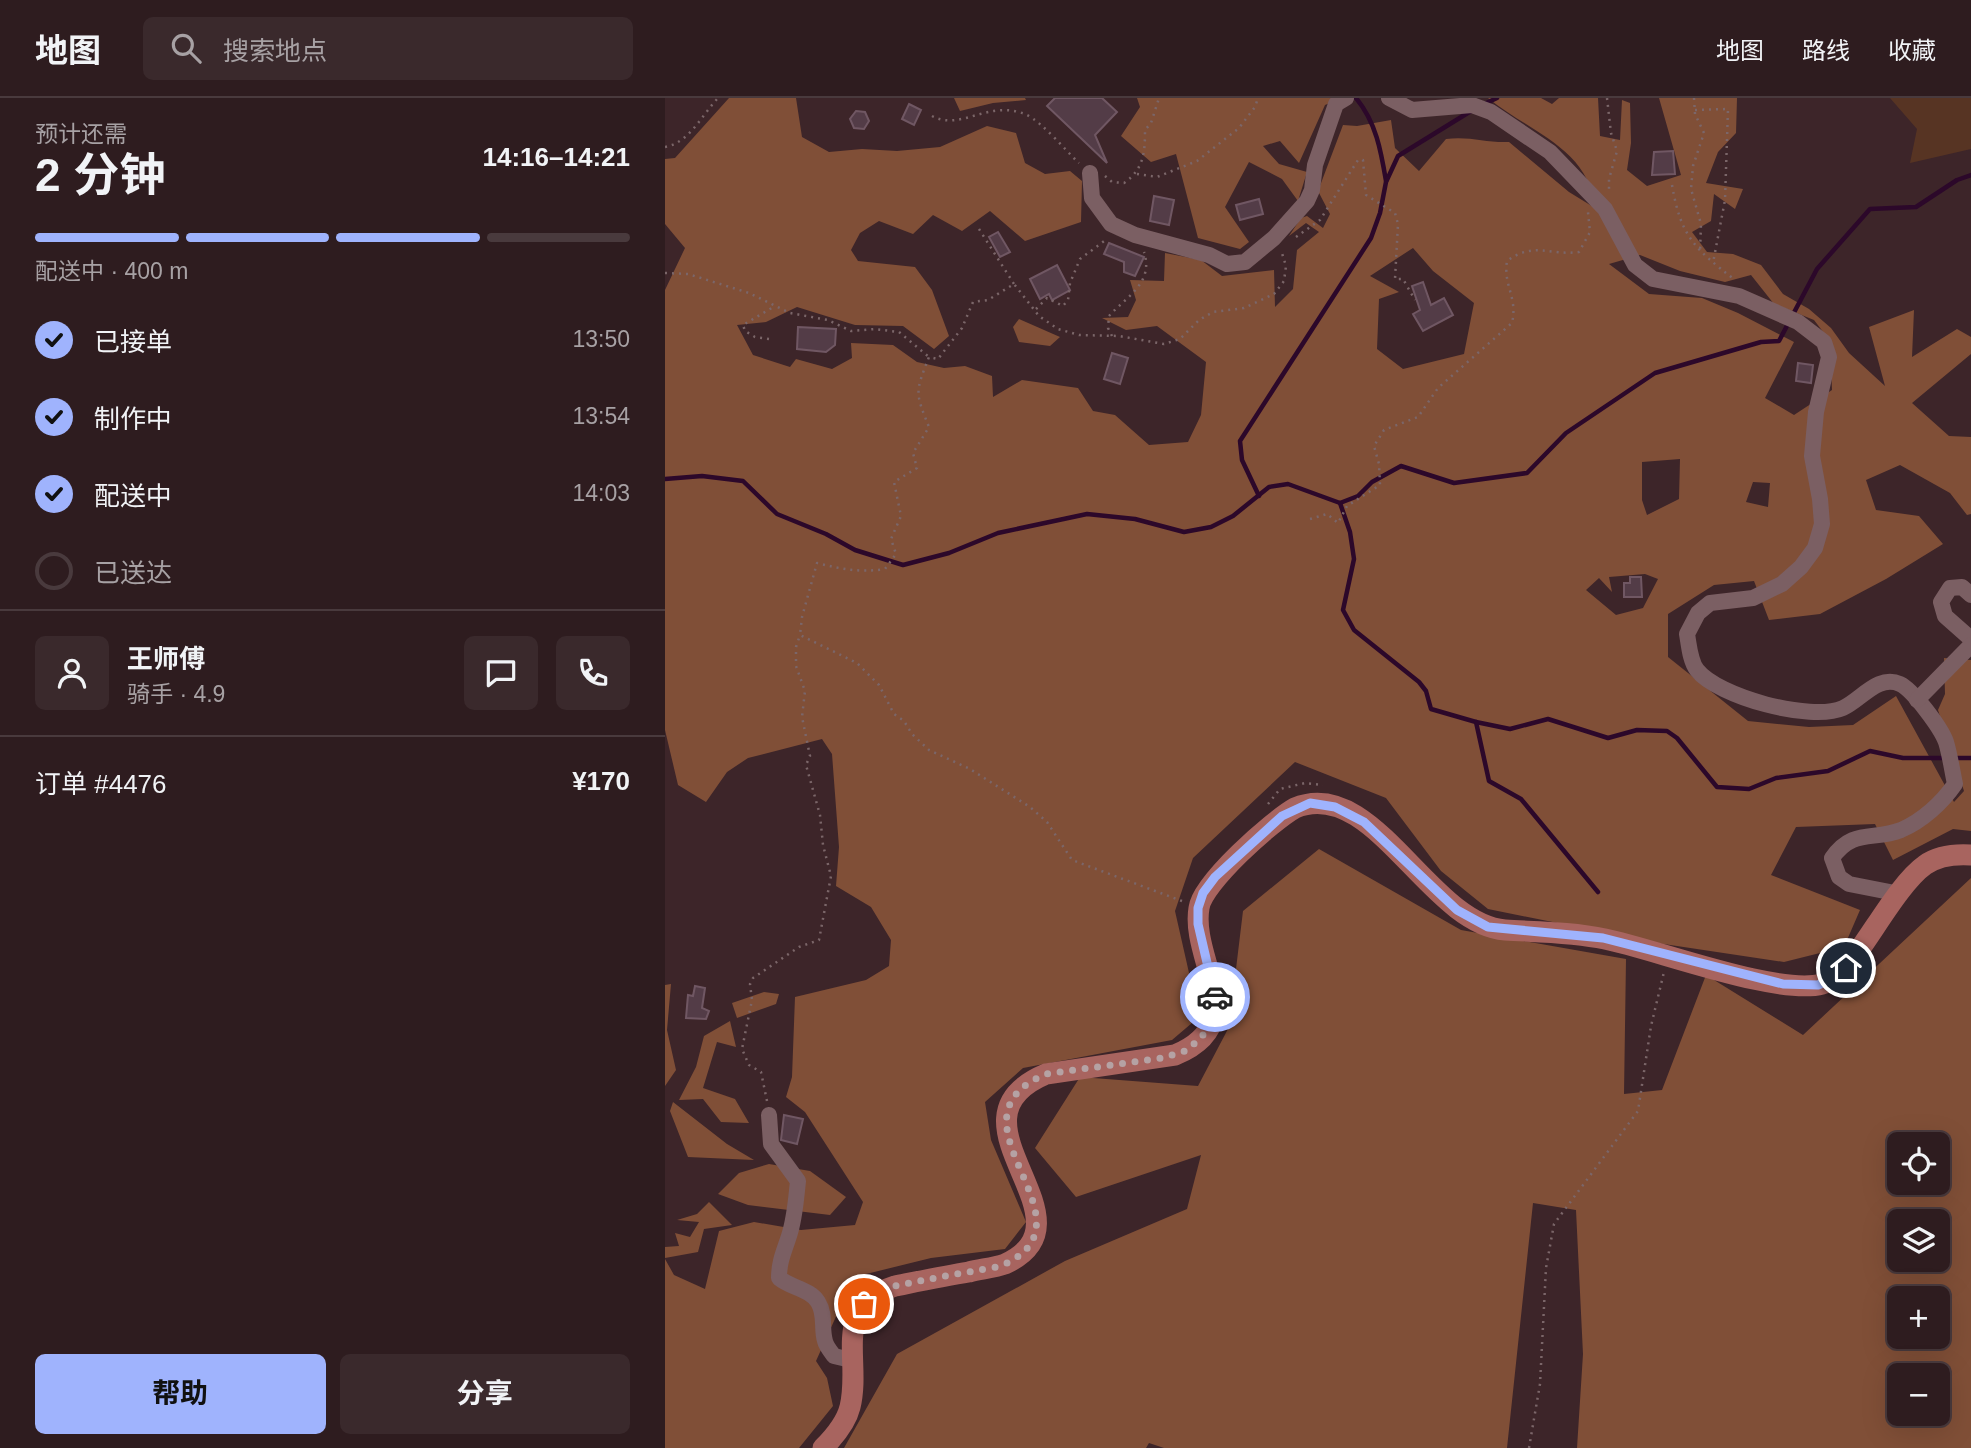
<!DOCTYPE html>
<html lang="zh">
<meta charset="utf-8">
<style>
:root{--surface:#2e1c1f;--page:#3a292c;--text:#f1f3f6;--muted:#a7a1a4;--line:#493a3d;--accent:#9fb3fd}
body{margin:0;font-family:Helvetica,"Noto Sans SC",sans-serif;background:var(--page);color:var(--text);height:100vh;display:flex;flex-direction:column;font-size:26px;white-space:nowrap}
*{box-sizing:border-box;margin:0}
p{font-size:23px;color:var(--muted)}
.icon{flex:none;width:38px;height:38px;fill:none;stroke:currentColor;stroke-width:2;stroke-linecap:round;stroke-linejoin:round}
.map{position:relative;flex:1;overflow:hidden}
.sheet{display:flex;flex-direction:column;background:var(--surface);width:665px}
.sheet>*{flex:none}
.controls{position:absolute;left:1222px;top:1034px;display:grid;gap:14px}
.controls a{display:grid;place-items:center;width:63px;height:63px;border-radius:10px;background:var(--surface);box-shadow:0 7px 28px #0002,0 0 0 2px var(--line);font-size:35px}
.pin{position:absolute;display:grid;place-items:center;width:60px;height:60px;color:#fff;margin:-30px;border:4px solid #fff;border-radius:50%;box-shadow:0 2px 7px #0007}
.courier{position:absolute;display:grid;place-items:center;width:70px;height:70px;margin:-35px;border:5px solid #9fb3fd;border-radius:50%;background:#fff;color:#222;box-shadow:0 2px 9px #0007}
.headline em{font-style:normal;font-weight:700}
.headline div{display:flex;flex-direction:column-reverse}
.headline{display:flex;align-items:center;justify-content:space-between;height:119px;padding:0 35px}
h1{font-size:46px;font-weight:700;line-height:52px}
.bar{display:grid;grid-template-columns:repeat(4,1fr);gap:10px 7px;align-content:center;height:84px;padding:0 35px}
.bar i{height:9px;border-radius:5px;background:var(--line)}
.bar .selected{background:var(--accent)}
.bar p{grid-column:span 4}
.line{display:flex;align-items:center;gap:18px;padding:0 35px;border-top:2px solid var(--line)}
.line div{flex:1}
.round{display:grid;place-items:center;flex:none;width:74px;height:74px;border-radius:10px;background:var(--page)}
ol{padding:0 35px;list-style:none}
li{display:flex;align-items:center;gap:21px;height:77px}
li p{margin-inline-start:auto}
li .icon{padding:7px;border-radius:50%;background:var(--accent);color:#111;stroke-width:4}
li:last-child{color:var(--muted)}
li i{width:38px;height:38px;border:4px solid var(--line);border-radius:50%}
.button{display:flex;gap:14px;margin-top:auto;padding:14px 35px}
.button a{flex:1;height:80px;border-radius:10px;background:var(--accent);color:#111;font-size:28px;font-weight:700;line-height:80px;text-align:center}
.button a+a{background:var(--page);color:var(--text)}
header{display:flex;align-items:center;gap:42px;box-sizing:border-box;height:98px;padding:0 35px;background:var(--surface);border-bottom:2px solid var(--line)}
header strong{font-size:33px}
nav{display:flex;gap:38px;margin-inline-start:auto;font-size:24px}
.search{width:490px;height:63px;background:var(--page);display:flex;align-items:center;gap:18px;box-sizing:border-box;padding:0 24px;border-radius:10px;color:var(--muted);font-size:26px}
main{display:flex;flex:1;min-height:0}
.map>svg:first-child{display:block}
.green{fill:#573423}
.forest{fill:#804f37;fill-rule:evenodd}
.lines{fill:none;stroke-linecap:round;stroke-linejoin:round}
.stream{stroke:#2c082a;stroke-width:4.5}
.building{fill:#533c47;stroke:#705763;stroke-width:2}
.path{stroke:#7b6669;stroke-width:2.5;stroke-dasharray:2 5;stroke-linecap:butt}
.minor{stroke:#7b5f63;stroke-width:16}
.major{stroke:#a8645f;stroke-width:21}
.done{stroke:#b5a2a4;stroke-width:7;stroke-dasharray:0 12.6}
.route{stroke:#9fb3fd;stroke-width:9}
</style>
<header>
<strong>地图</strong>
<div class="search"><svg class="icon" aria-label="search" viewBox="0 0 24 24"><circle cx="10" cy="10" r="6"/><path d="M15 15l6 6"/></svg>搜索地点</div>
<nav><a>地图</a><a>路线</a><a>收藏</a></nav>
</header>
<main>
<section class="sheet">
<div class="headline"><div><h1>2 分钟</h1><p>预计还需</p></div><em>14:16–14:21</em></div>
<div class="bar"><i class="selected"></i><i class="selected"></i><i class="selected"></i><i></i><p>配送中 · 400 m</p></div>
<ol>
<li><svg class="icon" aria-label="check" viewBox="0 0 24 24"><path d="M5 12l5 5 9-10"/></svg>已接单<p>13:50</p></li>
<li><svg class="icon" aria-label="check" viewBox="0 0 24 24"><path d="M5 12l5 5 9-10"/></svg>制作中<p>13:54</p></li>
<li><svg class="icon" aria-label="check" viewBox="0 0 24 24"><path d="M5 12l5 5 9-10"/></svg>配送中<p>14:03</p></li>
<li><i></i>已送达</li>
</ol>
<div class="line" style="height:126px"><a class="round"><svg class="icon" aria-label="person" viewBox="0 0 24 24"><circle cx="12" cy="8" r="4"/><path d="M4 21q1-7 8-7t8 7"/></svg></a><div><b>王师傅</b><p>骑手 · 4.9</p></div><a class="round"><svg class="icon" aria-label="chat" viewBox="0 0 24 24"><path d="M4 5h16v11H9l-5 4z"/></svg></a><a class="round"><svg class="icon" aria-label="phone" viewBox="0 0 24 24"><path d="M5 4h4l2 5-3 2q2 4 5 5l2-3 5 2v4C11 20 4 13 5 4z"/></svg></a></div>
<div class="line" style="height:91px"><div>订单 #4476</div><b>¥170</b></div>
<div class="button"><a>帮助</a><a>分享</a></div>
</section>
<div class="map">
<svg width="1306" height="1350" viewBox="0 0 1306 1350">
<rect width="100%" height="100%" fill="#3d2529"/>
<path class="green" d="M 1225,0 L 1306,0 L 1306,51 L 1245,65 L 1252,31 Z"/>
<g class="forest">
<path d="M 64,0 L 131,0 L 137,39 L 164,54 L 197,51 L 232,53 L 275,49 L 322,28 L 351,35 L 360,65 L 380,76 L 405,73 L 417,83 L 416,124 L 360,143 L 325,113 L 297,133 L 268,117 L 248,136 L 214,123 L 195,135 L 186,152 L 193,163 L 250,169 L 267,192 L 284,238 L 269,251 L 238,228 L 190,227 L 132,209 L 101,224 L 72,227 L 88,257 L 125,269 L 131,261 L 167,271 L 187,260 L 186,245 L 228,247 L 252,264 L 279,270 L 300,268 L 327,278 L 328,299 L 357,282 L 413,290 L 428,313 L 450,317 L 484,347 L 523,344 L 536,317 L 541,264 L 492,228 L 461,232 L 437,220 L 463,219 L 471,202 L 465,182 L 499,183 L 500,155 L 536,162 L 557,178 L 609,172 L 610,209 L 628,191 L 632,152 L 654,134 L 641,125 L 624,138 L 636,120 L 642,118 L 658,130 L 665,116 L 653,93 L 678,27 L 692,28 L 726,22 L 730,50 L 754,73 L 781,41 C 805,38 821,45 844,44 L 904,94 L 930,110 C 924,50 864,34 823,0 L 876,0 L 887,6 L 894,0 L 933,0 L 935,38 L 955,42 L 957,2 L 965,5 L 966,45 L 962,72 L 982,88 L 1016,77 L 994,0 L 1072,0 L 1071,35 L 1053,54 L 1041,85 L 1078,91 L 1070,111 L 1049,96 L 1046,123 L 1027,134 L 1042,154 L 1068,156 L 1096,167 L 1118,196 L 1144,211 L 1166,230 L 1184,255 L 1220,288 L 1204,229 L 1249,212 L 1247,259 L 1292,231 L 1306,239 L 1306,256 L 1247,305 L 1284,338 L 1306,339 L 1306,416 L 1302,417 L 1285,395 L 1235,367 L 1201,382 L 1211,412 L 1254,418 L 1278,446 L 1221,481 L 1155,516 L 1104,522 L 1089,483 L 1049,487 L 1003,516 L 1003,559 L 1083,623 L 1144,629 L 1188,627 L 1231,598 L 1289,704 L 1299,693 L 1273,612 L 1280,596 L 1279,560 L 1306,562 L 1306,733 L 1288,731 L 1228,762 L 1210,726 L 1131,729 L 1106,777 L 1195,812 L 1179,849 L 1119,864 L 992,845 L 823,811 L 776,773 L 721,700 L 630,664 L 528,760 L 510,813 L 534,919 L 507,942 L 358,970 L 320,1004 L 326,1042 L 361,1124 L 340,1151 L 266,1160 L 193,1178 L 178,1203 L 151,1263 L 162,1280 L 168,1308 L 134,1350 L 0,1350 L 0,1161 L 9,1177 L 40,1191 L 54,1133 L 89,1124 L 136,1132 L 190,1127 L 198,1104 L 140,1014 L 121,999 L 127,979 L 130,899 L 201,882 L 224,868 L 226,842 L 206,809 L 171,788 L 174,749 L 167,656 L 157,641 L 83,660 L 62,674 L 41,704 L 13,687 L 0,632 L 0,192 L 20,150 L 0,126 L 0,61 L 10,60 ZM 748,150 L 768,173 L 809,205 L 799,256 L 738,271 L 712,251 L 714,201 L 734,194 L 705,178 ZM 975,157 L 1015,173 L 1060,184 L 1086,177 L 1109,206 L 1149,222 L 1165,243 L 1167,292 L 1129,317 L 1100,300 L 1129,244 L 1073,215 L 1037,200 L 984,196 L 944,166 ZM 1015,361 L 1014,401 L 982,417 L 977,402 L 977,364 ZM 1088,384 L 1105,385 L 1103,409 L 1081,404 ZM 980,476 L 993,481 L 978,510 L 951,517 L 921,492 L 934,480 L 947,494 L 944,479 Z"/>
<path d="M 289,0 L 360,0 L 361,2 L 328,5 L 295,13 Z"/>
<path d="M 472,0 L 676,0 L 660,7 L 634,65 L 615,43 L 598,48 L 614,66 L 642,74 L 633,103 L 617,81 L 584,64 L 560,109 L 584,144 L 575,151 L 533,140 L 511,56 L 486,64 L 456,38 L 475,9 Z"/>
<path d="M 354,221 L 395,239 L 385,248 L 354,244 L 348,229 Z"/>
<path d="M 654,751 L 796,832 L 961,861 L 959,996 L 997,992 L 1041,877 L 1138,937 L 1306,780 L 1306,1350 L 912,1350 L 918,1256 L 911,1112 L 868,1105 L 842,1350 L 499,1350 L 484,1345 L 481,1350 L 179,1350 L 232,1256 L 400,1163 L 522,1111 L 536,1057 L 411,1099 L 370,1050 L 415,979 L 533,988 L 564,929 L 578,813 ZM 1234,1046 L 1272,1046 L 1272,1085 L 1234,1085 ZM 1234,1124 L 1272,1124 L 1272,1162 L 1234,1162 ZM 1234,1200 L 1272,1200 L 1272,1239 L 1234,1239 ZM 1234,1278 L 1272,1278 L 1272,1316 L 1234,1316 Z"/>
<path d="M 6,886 L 2,932 L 11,972 L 0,988 L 0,887 Z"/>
<path d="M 99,894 L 114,896 L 111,906 L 72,920 L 67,905 Z"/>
<path d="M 65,923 L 71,949 L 52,944 L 38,990 L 70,1001 L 84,1025 L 56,1024 L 38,1001 L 14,1002 L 31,969 L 39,938 Z"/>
<path d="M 8,1004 L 62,1046 L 89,1062 L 23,1059 L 5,1013 Z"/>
<path d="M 104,1066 L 145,1073 L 181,1099 L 165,1117 L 83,1107 L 53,1096 L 74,1075 Z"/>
<path d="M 44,1104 L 67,1127 L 39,1131 L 33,1154 L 0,1160 L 0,1149 L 14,1148 L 10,1135 L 25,1139 L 34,1124 L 12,1122 L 32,1116 Z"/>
</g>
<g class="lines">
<g class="stream">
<path d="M 691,0 C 711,24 716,53 721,83"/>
<path d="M 817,7 L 832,0"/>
<path d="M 0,381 L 37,378 L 78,383 L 112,416 L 161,436 L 190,452 L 238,467 L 284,455 L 333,435 L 422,416 L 470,421 L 519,434 L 546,429 L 568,418 L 604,389 L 623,386 L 675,405 L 693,398 L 707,384 L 736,368 L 789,385 L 862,375 L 901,335 L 990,275 L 1096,244 L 1114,243 L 1152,171 L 1205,111 L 1251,109 L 1292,82 L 1306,77"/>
<path d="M 594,398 L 577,362 L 575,343 L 706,140 L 715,115 L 721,84 L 733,58 L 806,13"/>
<path d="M 675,405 L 685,434 L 689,461 L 678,512 L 689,532 L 754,584 L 761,593 L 766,611 L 811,624 L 824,683 L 856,701 L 933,794"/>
<path d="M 811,624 L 845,631 L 883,621 L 943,640 L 972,632 L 1002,633 L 1012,640 L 1052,689 L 1084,691 L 1111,680 L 1163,673 L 1205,653 L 1238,660 L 1281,660"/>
<path d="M 1289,660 L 1306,660"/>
</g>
</g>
<g class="building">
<path d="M 390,0 L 437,0 L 452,14 L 430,37 L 442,65 L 382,8 Z"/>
<path d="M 244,6 L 256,12 L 249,27 L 237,21 Z"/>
<path d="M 191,13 L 200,14 L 204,23 L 199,31 L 189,30 L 185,21 Z"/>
<path d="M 1008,53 L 1010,76 L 987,77 L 989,54 Z"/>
<path d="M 489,98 L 509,102 L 504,127 L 485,123 Z"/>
<path d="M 594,101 L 598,116 L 575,122 L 571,107 Z"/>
<path d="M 333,134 L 345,154 L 335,159 L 324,139 Z"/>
<path d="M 444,145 L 479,159 L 470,178 L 459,174 L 459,164 L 439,156 Z"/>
<path d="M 392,167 L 405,192 L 387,202 L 384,196 L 375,201 L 365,181 Z"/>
<path d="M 758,184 L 766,207 L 779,200 L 788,217 L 758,233 L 748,216 L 755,212 L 747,188 Z"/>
<path d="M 133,229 L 171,231 L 170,247 L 161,254 L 132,251 Z"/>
<path d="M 447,255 L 463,260 L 455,286 L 439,281 Z"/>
<path d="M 1133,265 L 1148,267 L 1146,285 L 1131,283 Z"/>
<path d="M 965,479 L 976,479 L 977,499 L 959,499 L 959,485 L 965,485 Z"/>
<path d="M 30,888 L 40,890 L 37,910 L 44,913 L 41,921 L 21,920 L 23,897 L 28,898 Z"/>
<path d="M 119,1017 L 138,1021 L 132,1046 L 116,1042 Z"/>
</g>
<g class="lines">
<g class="path">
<path d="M 942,0 L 946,35 L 952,53 L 944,81 L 944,92"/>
<path d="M 1029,0 L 1030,16 L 1039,35 L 1028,68 L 1026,91 L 1036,126 L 1035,155"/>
<path d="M 1030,12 L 1063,11 L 1060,102 L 1048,165"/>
<path d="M 267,18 C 296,34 324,0 362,17 C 378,25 400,52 414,65"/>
<path d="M 0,49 C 25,44 36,18 53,0"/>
<path d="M 472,76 L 492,79 L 532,63 L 574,30 L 590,9 L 593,0"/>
<path d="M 440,78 L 447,84 L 459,85 C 479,71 480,54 480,32 L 486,25 L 494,0"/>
<path d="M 1007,87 C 1016,139 1029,150 1070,182"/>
<path d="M 314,131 L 349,186"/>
<path d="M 631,139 L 655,122 L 693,62 L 698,62 L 701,97 L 730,115 L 733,126 L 730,181 L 738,181 L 750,202"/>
<path d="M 0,175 L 23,176 L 84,195 L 125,215 L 163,222 L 186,233 L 210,231 L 234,234 L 264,259"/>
<path d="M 371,211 L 382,200 L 398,208 L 403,202 L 405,185 L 415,161 L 442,141"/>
<path d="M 447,238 L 443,230 L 444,218 C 462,198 489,185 479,154"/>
<path d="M 104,241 L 90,239 L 80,233 L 78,227 L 110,208"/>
<path d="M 645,421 L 662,416 L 673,425 L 682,408 L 715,387 L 714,366 L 709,348 L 719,332 L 753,319 L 773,290 L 847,225 C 853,199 838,188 842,163 C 869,143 885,158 914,154 L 925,134 L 923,114"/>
<path d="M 603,706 L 615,691 L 640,685 L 658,687"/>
<path d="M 517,803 L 407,762 L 382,724 L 365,709 L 305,671 L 264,652 L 247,636 L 239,623 L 229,616 L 214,587 L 192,565 L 135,537 L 137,519 L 152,465 C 176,471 195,475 220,471 L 231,456 L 226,441 L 236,418 L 229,384 L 252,370 L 248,355 L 264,329 C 250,294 250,295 264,259 L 273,261 L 297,230 L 308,204 L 323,202 L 349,186 L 374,218 L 393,231 L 414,237 L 454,238 L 499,246 L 515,241 L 534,222 L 548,214 L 579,210 L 609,196 L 619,183 L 621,168 L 616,152"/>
<path d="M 102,1003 L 96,974 L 84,967 L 77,951 L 87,902 L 85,886 L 88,880 L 134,849 L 154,842 L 166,778 L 158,747 L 155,717 L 141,667 L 145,658 L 137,619 L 140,593 L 131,568 L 131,549 L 135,537"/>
<path d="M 864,1350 L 875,1286 L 881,1170 L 889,1126 L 973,1013 L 986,928 L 999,874"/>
</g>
<g class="minor">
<path d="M 724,0 L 747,12 L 807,7 L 826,14 L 885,54 L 940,111 L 970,167 L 988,181 L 1074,198 L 1133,224 L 1159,244 L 1164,259 L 1151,314 L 1147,358 L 1155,401 L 1157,426 L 1150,450 L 1136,469 L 1117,486 L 1088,500 L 1045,505 L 1033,515 L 1022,536 C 1024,547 1025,563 1032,572 C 1053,599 1146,624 1178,610 C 1196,602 1213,576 1235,586 C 1248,592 1276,630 1281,644 C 1285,657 1287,672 1290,686 C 1277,705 1257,723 1236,732 C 1208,743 1188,730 1167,760 L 1174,779 L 1184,786 L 1235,796"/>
<path d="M 425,75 L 427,100 L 446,126 L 470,137 L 544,157 L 562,166 L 580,164 L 609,140 L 642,103 L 647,92 L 650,67 L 671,6 L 681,0"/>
<path d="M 1306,497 L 1297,489 L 1285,490 L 1276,504 L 1280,518 L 1306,541"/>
<path d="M 1252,602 L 1306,547"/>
<path d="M 104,1017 L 106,1046 L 133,1083 C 131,1101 130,1120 124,1138 C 119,1154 114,1163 114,1180 C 126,1190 145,1191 153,1204 C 161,1217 156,1230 160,1243 C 161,1248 166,1254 169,1258 L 186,1262"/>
</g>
<path class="major" d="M 158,1350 C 170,1338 181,1325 185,1309 C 197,1261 165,1209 230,1188 C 255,1183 279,1178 304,1174 C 315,1171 329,1170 340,1166 C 436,1122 271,1022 381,976 L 510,957 C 588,925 525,862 534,810 C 537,785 607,723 630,710 C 708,677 764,826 840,832 C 873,834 907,834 940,841 C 990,851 1113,898 1157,886 C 1173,882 1183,867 1192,855 C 1210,831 1237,783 1260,767 C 1274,757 1290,756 1306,757"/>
</g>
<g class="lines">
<path class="done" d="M 199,1206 L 215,1192 L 230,1188 C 255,1183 279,1178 304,1174 C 315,1171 329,1171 340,1166 C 436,1121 271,1022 381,976 L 497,960 L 520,953 L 536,940 L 546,924 L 550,899"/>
<path class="route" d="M 550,899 L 533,826 L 533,810 L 538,795 L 550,779 L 617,718 L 645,705 L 670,709 L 699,724 L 792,812 L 823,829 L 938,840 L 1118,886 L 1153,887 L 1167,881 L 1181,870"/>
</g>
</svg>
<div class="controls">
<a><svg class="icon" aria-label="locate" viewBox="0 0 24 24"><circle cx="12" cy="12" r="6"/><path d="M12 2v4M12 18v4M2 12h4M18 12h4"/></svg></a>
<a><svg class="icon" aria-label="layers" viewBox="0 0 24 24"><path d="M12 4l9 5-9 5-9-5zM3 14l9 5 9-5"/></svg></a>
<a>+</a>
<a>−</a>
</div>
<div class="pin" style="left:199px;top:1206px;background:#ea580c"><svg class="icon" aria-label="bag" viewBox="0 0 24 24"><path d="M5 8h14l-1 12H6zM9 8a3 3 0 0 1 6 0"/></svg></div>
<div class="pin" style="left:1181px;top:870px;background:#1f2937"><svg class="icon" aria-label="home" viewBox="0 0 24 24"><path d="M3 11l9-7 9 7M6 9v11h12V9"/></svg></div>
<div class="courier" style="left:550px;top:899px"><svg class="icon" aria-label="car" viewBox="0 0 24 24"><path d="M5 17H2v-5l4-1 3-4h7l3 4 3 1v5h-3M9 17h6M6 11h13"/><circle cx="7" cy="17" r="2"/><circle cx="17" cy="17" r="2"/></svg></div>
</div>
</main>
